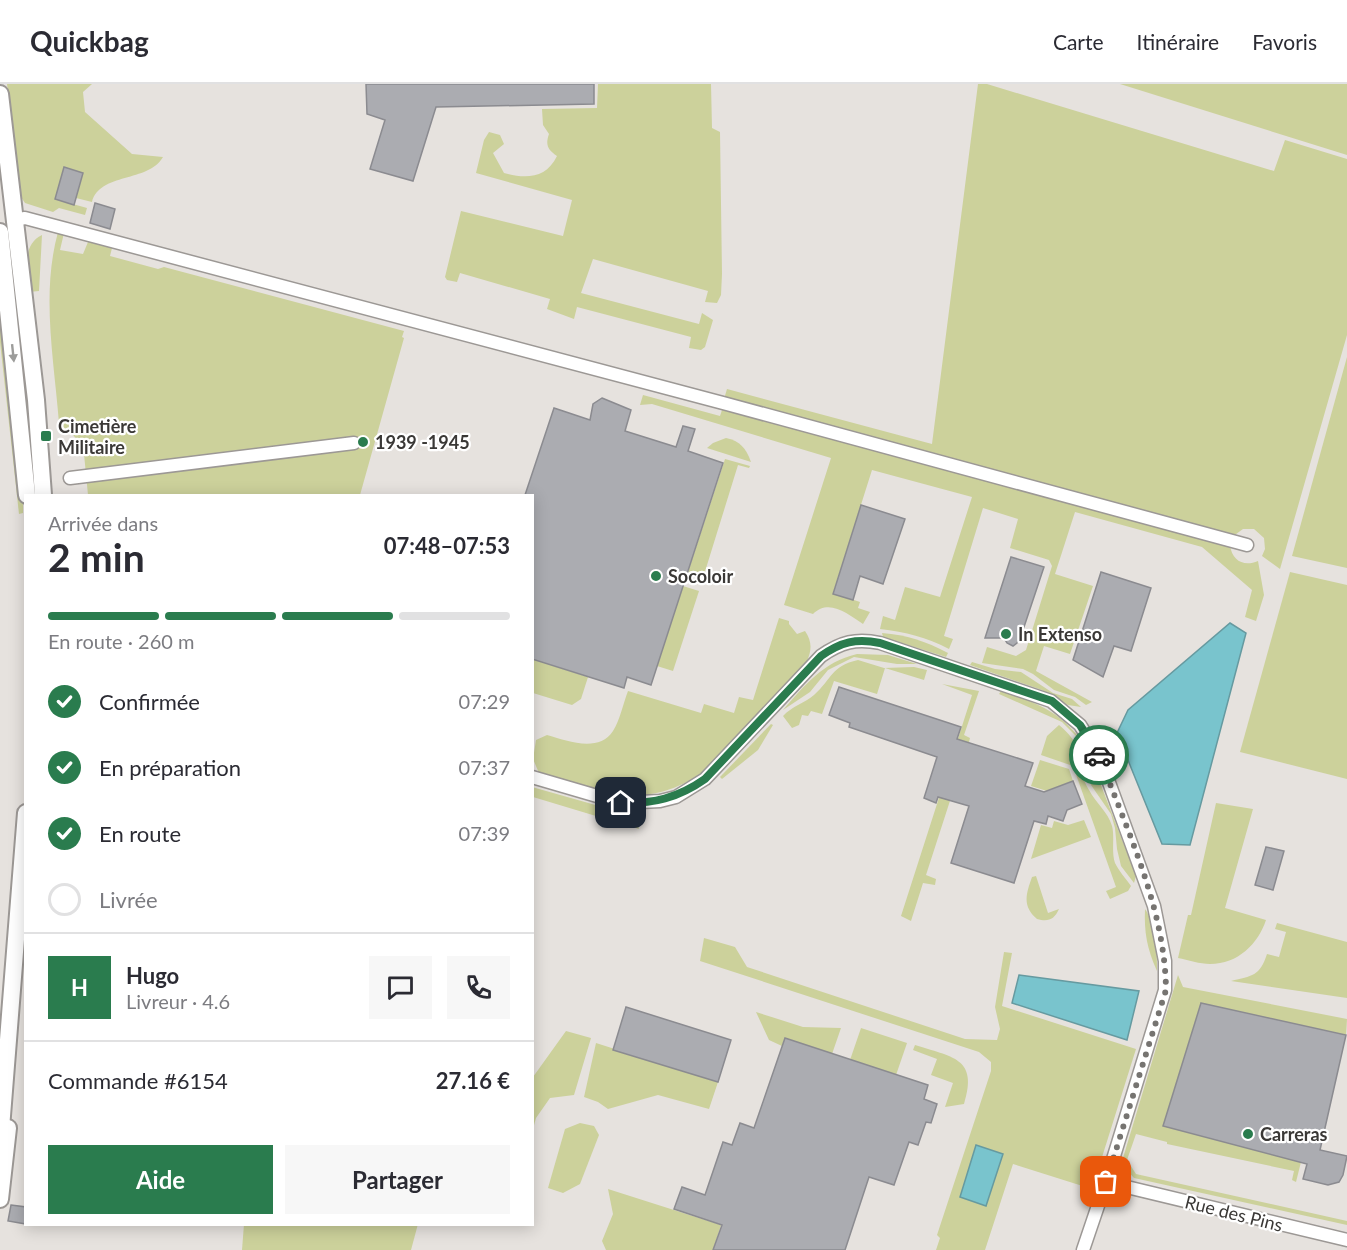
<!DOCTYPE html>
<html lang="fr">
<meta charset="utf-8">
<style>
:root{--surface:#fff;--page:#f7f7f7;--text:#2b2b33;--muted:#7c7c81;--line:#e1e1e2;--accent:#2a7c4e}
body{margin:0;font-family:Lato,sans-serif;background:var(--page);color:var(--text);height:100vh;display:flex;flex-direction:column;font-size:22px;white-space:nowrap}
*{box-sizing:border-box;margin:0}
p{font-size:20px;color:var(--muted)}
.icon{flex:none;width:33px;height:33px;fill:none;stroke:currentColor;stroke-width:2;stroke-linecap:round;stroke-linejoin:round}
.map{position:relative;flex:1;overflow:hidden}
.sheet{position:absolute;left:24px;top:410px;width:510px;height:732px;display:flex;flex-direction:column;background:var(--surface);border-radius:0px;box-shadow:0 3px 15px #0003}
.sheet>*{flex:none}
.pin{position:absolute;display:grid;place-items:center;width:51px;height:51px;color:#fff;margin:-26px;border-radius:12px;box-shadow:0 3px 9px #0006}
.courier{position:absolute;display:grid;place-items:center;width:60px;height:60px;margin:-30px;border:4px solid #2a7c4e;border-radius:50%;background:#fff;color:#222;box-shadow:0 2px 8px #0007}
.headline em{font-style:normal;font-weight:700}
.headline div{display:flex;flex-direction:column-reverse}
.headline{display:flex;align-items:center;justify-content:space-between;height:102px;padding:0 24px}
h1{font-size:39px;font-weight:700;line-height:45px}
.bar{display:grid;grid-template-columns:repeat(4,1fr);gap:9px 6px;align-content:center;height:72px;padding:0 24px}
.bar i{height:8px;border-radius:4px;background:var(--line)}
.bar .active{background:var(--accent)}
.bar p{grid-column:span 4}
.line{display:flex;align-items:center;gap:15px;padding:0 24px;border-top:2px solid var(--line)}
.line div{flex:1}
.round{display:grid;place-items:center;flex:none;width:63px;height:63px;border-radius:0px;background:var(--page)}
ol{padding:0 24px;list-style:none}
li{display:flex;align-items:center;gap:18px;height:66px}
li p{margin-inline-start:auto}
li .icon{padding:6px;border-radius:50%;background:var(--accent);color:#fff;stroke-width:4}
li:last-child{color:var(--muted)}
li i{width:33px;height:33px;border:3px solid var(--line);border-radius:50%}
.action{display:flex;gap:12px;margin-top:auto;padding:12px 24px}
.action a{flex:1;height:69px;border-radius:0px;background:var(--accent);color:#fff;font-size:24px;font-weight:700;line-height:69px;text-align:center}
.action a+a{background:var(--page);color:var(--text)}
header{display:flex;align-items:center;gap:36px;box-sizing:border-box;height:84px;padding:0 30px;background:var(--surface);border-bottom:2px solid var(--line)}
header strong{font-size:28px}
nav{display:flex;gap:33px;margin-inline-start:auto;font-size:21px}
.map>svg:first-child{display:block}
.green{fill:#ccd19b}
.water{fill:#79c4cd;stroke:#669aa0;stroke-width:1.5}
.building{fill:#abacb1;stroke:#8b8b90;stroke-width:1.5}
.lines{fill:none;stroke-linecap:round;stroke-linejoin:round}
.street-casing{stroke:#9c9895;stroke-width:15}
.secondary-casing{stroke:#9c9895;stroke-width:20}
.street{stroke:#fff;stroke-width:12}
.secondary{stroke:#fff;stroke-width:16}
.oneway{fill:#9c9c9a}
.done{stroke:#767471;stroke-width:6;stroke-dasharray:0 10.8}
.route{stroke:#2a7c4e;stroke-width:8}
.poi-dot{fill:#2a7c4e;stroke:#fff;stroke-width:2}
.labels{text-anchor:middle;dominant-baseline:central;stroke-width:4.5;stroke-linejoin:round;paint-order:stroke}
.poi-label{font-size:18px;font-weight:bold;fill:#3a3836;stroke:#fff;text-anchor:start}
.street-label{font-size:18px;fill:#3a3836;stroke:#fff}
</style>
<header>
<strong>Quickbag</strong>
<nav><a>Carte</a><a>Itinéraire</a><a>Favoris</a></nav>
</header>
<div class="map">
<svg width="1347" height="1166" viewBox="0 0 1347 1166">
<rect width="100%" height="100%" fill="#e6e2de"/>
<g class="green">
<path d="M 7,0 L 92,0 L 83,8 L 85,28 L 132,70 L 163,73 C 148,99 100,88 92,118 L 76,114 L 83,89 L 64,84 L 55,115 L 87,124 L 85,131 L 59,124 L 53,128 L 25,119 L 21,113 Z"/>
<path d="M 598,0 L 711,0 L 712,44 L 720,48 L 722,190 L 721,211 L 717,219 L 705,218 L 708,207 L 593,175 L 581,209 L 699,240 L 702,229 L 713,236 L 705,263 L 701,266 L 689,264 L 691,253 L 577,223 L 574,235 L 547,225 L 550,215 L 460,189 L 457,198 L 447,196 L 445,193 L 461,127 L 563,152 L 572,116 L 476,89 L 484,56 L 489,48 L 500,51 L 504,60 L 493,69 L 504,89 C 525,95 546,95 557,72 C 548,66 545,61 549,50 L 543,41 L 542,25 L 597,24 Z"/>
<path d="M 978,0 L 987,0 L 1274,87 L 1285,56 L 1347,75 L 1347,251 L 1280,485 L 1262,472 L 1265,465 L 1264,454 L 1254,445 L 1243,445 L 1232,453 L 724,315 L 727,305 L 932,360 Z"/>
<path d="M 1120,0 L 1347,0 L 1347,71 Z"/>
<path d="M 58,148 L 64,149 L 60,166 L 83,170 L 88,158 L 112,164 L 110,172 L 158,185 L 164,183 L 404,247 L 402,253 L 404,254 L 360,411 L 88,411 L 84,370 L 76,354 L 59,339 C 54,275 41,210 58,148 Z"/>
<path d="M 42,151 L 39,207 L 29,208 C 27,189 21,161 42,151 Z"/>
<path d="M 0,203 L 23,398 L 23,429 L 19,430 L 0,258 Z"/>
<path d="M 1347,273 L 1347,484 L 1292,472 Z"/>
<path d="M 643,311 L 720,332 L 722,326 L 1230,461 C 1232,477 1244,483 1258,477 L 1264,511 L 1256,537 L 1245,533 L 1252,506 L 1202,463 L 1075,428 L 1055,490 L 1093,502 L 1070,570 L 1044,562 L 1036,587 L 1092,618 L 1086,621 L 1075,613 L 1054,606 L 1033,590 L 1023,585 L 982,579 L 987,563 L 1016,572 L 1026,566 L 1052,482 L 1049,476 L 1010,464 L 1018,435 L 983,424 L 944,552 L 953,555 L 949,565 C 926,553 906,548 880,545 L 883,532 L 895,536 L 905,503 L 940,513 L 972,413 L 872,386 L 833,509 L 860,518 L 858,524 L 870,528 L 863,540 C 848,530 829,514 813,530 L 784,521 L 831,374 L 652,320 L 640,321 Z"/>
<path d="M 726,354 C 740,357 746,364 751,378 L 707,364 L 713,359 Z"/>
<path d="M 725,375 L 750,382 L 749,384 L 738,381 L 703,494 L 688,488 Z"/>
<path d="M 1290,488 L 1347,501 L 1347,695 L 1240,668 Z"/>
<path d="M 683,502 L 699,507 L 673,587 L 657,582 Z"/>
<path d="M 779,534 L 789,537 L 789,540 L 797,550 L 805,547 C 812,557 812,566 807,577 L 707,685 C 646,730 603,707 539,689 L 533,675 L 536,656 L 547,651 C 567,657 599,669 613,647 C 620,636 623,620 628,607 L 701,629 L 704,620 L 734,629 L 739,613 L 753,616 Z"/>
<path d="M 882,549 C 907,551 925,557 948,569 L 946,573 L 883,553 Z"/>
<path d="M 857,570 L 888,571 L 917,580 L 897,580 L 854,573 L 828,586 L 810,608 L 783,626 C 805,601 823,578 857,570 Z"/>
<path d="M 532,575 L 588,593 L 581,615 L 572,621 L 533,609 Z"/>
<path d="M 858,576 L 884,584 L 914,583 L 927,586 L 924,596 L 885,584 L 877,610 L 834,597 L 822,630 L 811,627 L 808,632 L 802,631 L 799,641 L 792,644 L 783,632 C 792,622 805,619 814,611 C 832,595 831,582 858,576 Z"/>
<path d="M 972,578 L 995,585 L 1021,588 L 1053,609 L 1072,615 L 1081,623 L 1068,621 L 1042,606 L 970,581 Z"/>
<path d="M 942,600 L 979,607 L 964,651 L 970,654 L 969,658 L 926,791 L 936,795 L 935,801 L 923,799 L 911,837 L 901,832 L 972,611 Z"/>
<path d="M 1001,607 C 1040,620 1064,629 1087,665 L 1136,792 L 1134,799 L 1121,782 L 1117,765 L 1115,744 L 1111,730 L 1091,701 L 1077,653 L 1062,638 L 999,610 Z"/>
<path d="M 771,640 L 773,641 L 758,666 L 722,695 L 720,693 Z"/>
<path d="M 1059,641 C 1091,668 1072,678 1089,706 C 1096,719 1108,728 1112,742 C 1115,753 1111,767 1115,779 C 1119,787 1126,795 1131,802 L 1128,807 L 1110,815 L 1106,807 L 1116,803 L 1073,682 L 1041,671 L 1047,652 Z"/>
<path d="M 1040,676 L 1069,685 L 1073,697 L 1047,707 L 1031,702 Z"/>
<path d="M 532,703 L 606,724 L 633,727 L 639,745 L 533,713 Z"/>
<path d="M 1216,719 L 1253,725 L 1225,824 L 1266,836 C 1258,860 1238,880 1210,880 C 1200,880 1188,876 1178,874 L 1188,831 L 1191,831 Z"/>
<path d="M 1084,736 L 1091,753 L 1031,775 L 1041,741 L 1052,744 L 1054,737 L 1068,741 Z"/>
<path d="M 1036,792 L 1048,829 L 1059,825 C 1054,836 1048,838 1037,835 C 1022,822 1026,810 1032,793 Z"/>
<path d="M 1145,825 C 1156,841 1157,868 1157,887 C 1147,865 1144,848 1145,825 Z"/>
<path d="M 1277,839 L 1347,858 L 1347,914 L 1231,897 C 1252,892 1260,892 1267,870 L 1279,873 L 1286,848 L 1275,845 Z"/>
<path d="M 704,854 L 735,863 L 747,883 L 965,955 L 997,956 L 1000,945 L 995,923 L 1004,868 L 1012,869 L 1002,922 L 1136,965 L 1092,1105 L 1013,1080 L 985,1166 L 936,1166 L 940,1154 L 937,1151 L 991,987 L 991,978 L 979,968 L 700,877 Z"/>
<path d="M 1178,891 L 1183,903 L 1347,935 L 1346,951 L 1201,919 L 1301,1078 L 1296,1098 L 1292,1096 L 1294,1087 L 1167,1060 L 1167,1058 L 1136,1050 L 1127,1076 L 1136,1090 L 1347,1137 L 1347,1141 L 1134,1094 L 1124,1083 L 1123,1074 Z"/>
<path d="M 756,928 L 803,943 L 841,944 L 832,970 L 785,954 L 782,962 L 769,956 Z"/>
<path d="M 861,944 L 907,959 L 896,991 L 850,976 Z"/>
<path d="M 566,947 L 591,954 L 574,1011 L 550,1014 L 536,1034 L 533,1045 L 533,993 Z"/>
<path d="M 596,959 L 718,998 L 709,1025 L 658,1011 L 608,1025 L 598,1018 L 584,1013 Z"/>
<path d="M 915,961 C 951,973 979,973 964,1020 L 945,1023 L 953,999 L 931,991 L 937,975 L 913,966 Z"/>
<path d="M 580,1039 L 594,1042 L 599,1051 L 580,1100 L 563,1109 L 548,1104 L 565,1045 Z"/>
<path d="M 608,1105 L 721,1141 L 713,1166 L 606,1166 L 602,1157 L 613,1130 Z"/>
<path d="M 244,1140 L 418,1140 L 411,1166 L 242,1166 Z"/>
</g>
<g class="water">
<path d="M 1230,539 L 1246,549 L 1190,761 L 1162,760 L 1117,649 L 1128,626 Z"/>
<path d="M 1019,891 L 1139,907 L 1127,956 L 1012,919 Z"/>
<path d="M 976,1061 L 1003,1070 L 986,1122 L 960,1113 Z"/>
</g>
<g class="building">
<path d="M 366,0 L 594,0 L 594,20 L 436,23 L 413,97 L 370,85 L 385,36 L 367,30 Z"/>
<path d="M 64,83 L 83,89 L 74,121 L 55,115 Z"/>
<path d="M 95,119 L 115,125 L 110,145 L 90,139 Z"/>
<path d="M 602,314 L 631,326 L 625,347 L 676,363 L 683,342 L 695,345 L 688,367 L 723,379 L 651,601 L 627,593 L 624,604 L 532,575 L 532,411 L 525,411 L 554,324 L 590,336 L 593,320 Z"/>
<path d="M 861,421 L 905,435 L 883,500 L 860,492 L 853,516 L 833,510 Z"/>
<path d="M 1011,473 L 1044,483 L 1022,549 L 1017,559 L 1013,562 L 1007,559 L 1004,554 L 985,554 Z"/>
<path d="M 1101,488 L 1151,504 L 1131,567 L 1114,562 L 1103,593 L 1073,576 Z"/>
<path d="M 839,603 L 961,643 L 957,655 L 1033,679 L 1025,702 L 1044,708 L 1073,697 L 1082,720 L 1067,726 L 1063,737 L 1048,732 L 1046,740 L 1034,737 L 1014,799 L 951,779 L 969,722 L 938,713 L 936,719 L 924,714 L 937,673 L 849,643 L 850,639 L 829,631 Z"/>
<path d="M 1266,763 L 1284,767 L 1273,806 L 1255,801 Z"/>
<path d="M 1201,919 L 1346,951 L 1320,1066 L 1347,1072 L 1343,1091 L 1339,1098 L 1328,1101 L 1303,1095 L 1307,1080 L 1163,1042 Z"/>
<path d="M 626,923 L 731,956 L 718,998 L 613,966 Z"/>
<path d="M 785,954 L 928,1001 L 924,1015 L 937,1020 L 931,1039 L 926,1038 L 918,1061 L 909,1058 L 894,1101 L 869,1093 L 845,1166 L 713,1166 L 722,1141 L 674,1125 L 682,1103 L 705,1111 L 723,1058 L 732,1061 L 740,1039 L 754,1044 Z"/>
<path d="M 11,1121 L 26,1123 L 26,1140 L 8,1137 Z"/>
</g>
<g class="lines">
<defs>
<g id="street">
<path d="M 14,136 L 25,134 L 723,319 L 1247,461"/>
<path d="M 70,394 L 354,359"/>
<path d="M 532,693 L 621,719 L 660,717 L 676,713 L 705,695 L 821,572 C 841,558 856,554 880,559 L 1051,617 L 1080,641 L 1099,671 L 1154,822 L 1165,877 L 1165,906 L 1106,1098"/>
<path d="M 1083,1166 L 1106,1098 L 1347,1156"/>
</g>
<g id="secondary">
<path d="M 0,10 L 36,316 L 43,411"/>
<path d="M 0,148 L 27,411"/>
<path d="M 0,1057 L 26,729"/>
<path d="M 0,1115 L 8,1044"/>
</g>
</defs>
<use href="#street" class="street-casing"/>
<use href="#secondary" class="secondary-casing"/>
<use href="#street" class="street"/>
<use href="#secondary" class="secondary"/>
</g>
<defs><path id="oneway-solid" d="M-6-.8H1V-3.2L6.5 0L1 3.2V.8H-6Z" transform="scale(1.5)"/></defs>
<use class="oneway" href="#oneway-solid" transform="translate(13 269) rotate(84)"/>
<g class="lines">
<path class="done" d="M 1099,671 C 1127,747 1165,824 1166,906 L 1106,1098"/>
<path class="route" d="M 621,719 C 653,720 678,714 705,695 L 821,572 C 841,558 856,554 880,559 L 1052,617 L 1080,641 L 1099,671"/>
</g>
<g class="poi-dot">
<rect x="40" y="346" width="12" height="12" rx="3"/>
<circle cx="363" cy="358" r="6"/>
<circle cx="656" cy="492" r="6"/>
<circle cx="1006" cy="550" r="6"/>
<circle cx="1248" cy="1050" r="6"/>
</g>
<g class="labels">
<g class="poi-label">
<text x="58" y="342">Cimetière<tspan x="58" dy="21">Militaire</tspan></text>
<text x="375" y="358">1939 -1945</text>
<text x="668" y="492">Socoloir</text>
<text x="1018" y="550">In Extenso</text>
<text x="1260" y="1050">Carreras</text>
</g>
<g class="street-label">
<text transform="translate(1234 1129) rotate(14)">Rue des Pins</text>
</g>
</g>
</svg>
<div class="pin" style="left:1106px;top:1098px;background:#ea580c"><svg class="icon" aria-label="bag" viewBox="0 0 24 24"><path d="M5 8h14l-1 12H6zM9 8a3 3 0 0 1 6 0"/></svg></div>
<div class="pin" style="left:621px;top:719px;background:#1f2937"><svg class="icon" aria-label="home" viewBox="0 0 24 24"><path d="M3 11l9-7 9 7M6 9v11h12V9"/></svg></div>
<div class="courier" style="left:1099px;top:671px"><svg class="icon" aria-label="car" viewBox="0 0 24 24"><path d="M5 17H2v-5l4-1 3-4h7l3 4 3 1v5h-3M9 17h6M6 11h13"/><circle cx="7" cy="17" r="2"/><circle cx="17" cy="17" r="2"/></svg></div>
<section class="sheet">
<div class="headline"><div><h1>2 min</h1><p>Arrivée dans</p></div><em>07:48–07:53</em></div>
<div class="bar"><i class="active"></i><i class="active"></i><i class="active"></i><i></i><p>En route · 260 m</p></div>
<ol>
<li><svg class="icon" aria-label="check" viewBox="0 0 24 24"><path d="M5 12l5 5 9-10"/></svg>Confirmée<p>07:29</p></li>
<li><svg class="icon" aria-label="check" viewBox="0 0 24 24"><path d="M5 12l5 5 9-10"/></svg>En préparation<p>07:37</p></li>
<li><svg class="icon" aria-label="check" viewBox="0 0 24 24"><path d="M5 12l5 5 9-10"/></svg>En route<p>07:39</p></li>
<li><i></i>Livrée</li>
</ol>
<div class="line" style="height:108px"><b class="round" style="background:var(--accent);color:#fff">H</b><div><b>Hugo</b><p>Livreur · 4.6</p></div><a class="round"><svg class="icon" aria-label="chat" viewBox="0 0 24 24"><path d="M4 5h16v11H9l-5 4z"/></svg></a><a class="round"><svg class="icon" aria-label="phone" viewBox="0 0 24 24"><path d="M5 4h4l2 5-3 2q2 4 5 5l2-3 5 2v4C11 20 4 13 5 4z"/></svg></a></div>
<div class="line" style="height:78px"><div>Commande #6154</div><b>27.16 €</b></div>
<div class="action"><a>Aide</a><a>Partager</a></div>
</section>
</div>
